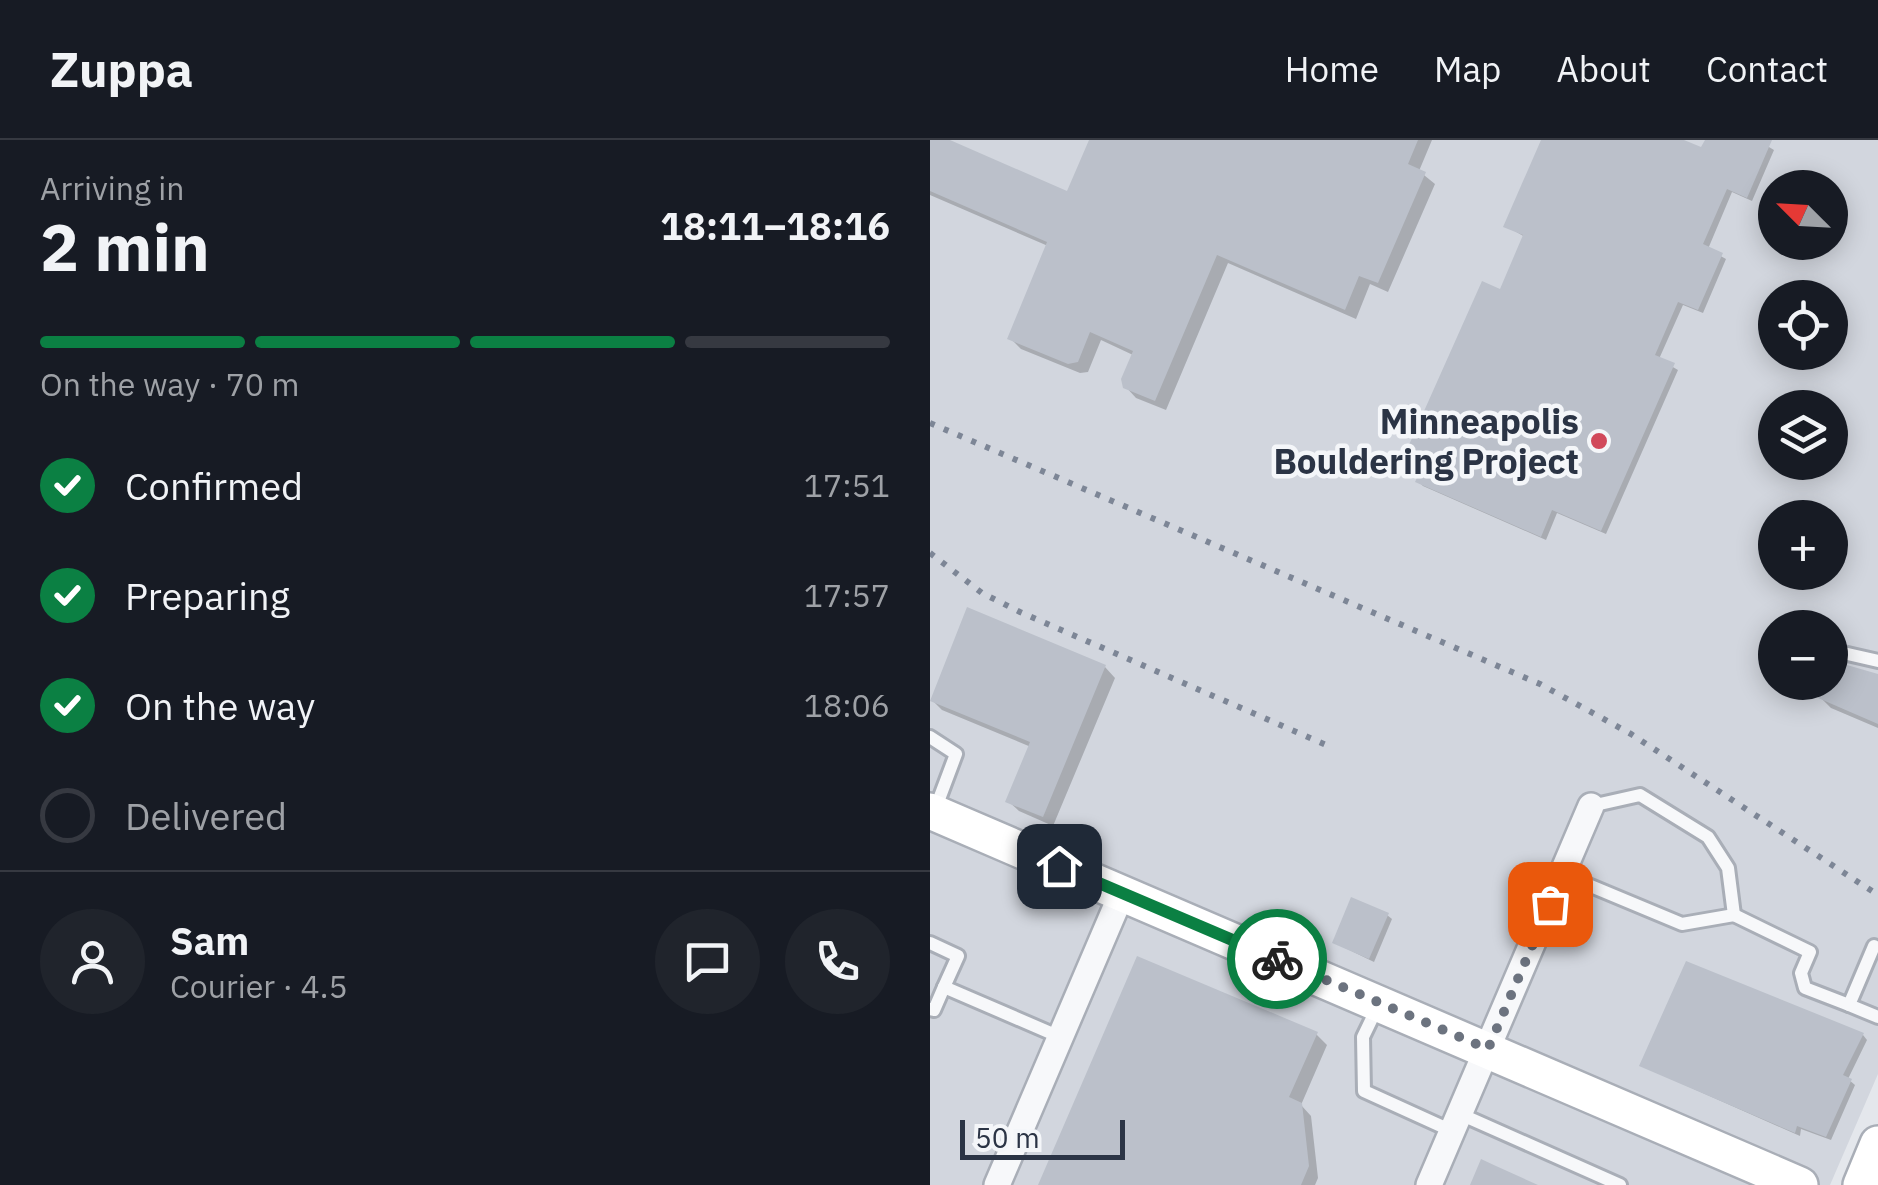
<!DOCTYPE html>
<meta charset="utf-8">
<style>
:root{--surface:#171b24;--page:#20242c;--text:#f1f3f6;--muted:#9ea1a6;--line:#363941;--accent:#0b8043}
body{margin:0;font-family:"IBM Plex Sans",sans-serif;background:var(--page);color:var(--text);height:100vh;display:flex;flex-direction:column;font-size:38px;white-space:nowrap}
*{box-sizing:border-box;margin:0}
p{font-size:32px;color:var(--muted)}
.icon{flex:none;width:55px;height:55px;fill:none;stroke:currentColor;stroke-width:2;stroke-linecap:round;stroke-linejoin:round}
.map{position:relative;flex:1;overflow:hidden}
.drawer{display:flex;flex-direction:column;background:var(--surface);width:930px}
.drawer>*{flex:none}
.needle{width:65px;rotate:294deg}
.buttons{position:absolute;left:828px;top:30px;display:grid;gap:20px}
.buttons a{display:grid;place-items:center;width:90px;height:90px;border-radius:50%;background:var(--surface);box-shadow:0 5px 25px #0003;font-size:50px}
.scale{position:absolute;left:30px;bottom:25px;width:165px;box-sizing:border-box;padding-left:10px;border:5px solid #2b3445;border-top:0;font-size:28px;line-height:35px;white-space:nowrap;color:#2b3445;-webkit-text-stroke:8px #f4f6f9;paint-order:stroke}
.pin{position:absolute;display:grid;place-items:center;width:85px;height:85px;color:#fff;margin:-42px;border-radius:20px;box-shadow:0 5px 15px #0006}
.courier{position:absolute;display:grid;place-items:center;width:100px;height:100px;margin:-50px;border:8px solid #0b8043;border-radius:50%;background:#fff;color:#222;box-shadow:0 2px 12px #0007}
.headline em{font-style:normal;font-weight:800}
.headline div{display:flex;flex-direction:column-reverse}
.headline{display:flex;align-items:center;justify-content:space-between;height:170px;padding:0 40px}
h1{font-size:65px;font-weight:800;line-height:75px}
.bar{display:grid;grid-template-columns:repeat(4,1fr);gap:15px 10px;align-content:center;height:120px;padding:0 40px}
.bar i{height:12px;border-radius:8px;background:var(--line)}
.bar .on{background:var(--accent)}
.bar p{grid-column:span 4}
.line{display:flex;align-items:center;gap:25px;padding:0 40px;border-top:2px solid var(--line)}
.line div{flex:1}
.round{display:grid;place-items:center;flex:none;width:105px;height:105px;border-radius:52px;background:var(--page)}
ol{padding:0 40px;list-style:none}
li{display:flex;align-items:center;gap:30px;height:110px}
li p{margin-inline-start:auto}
li .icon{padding:10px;border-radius:50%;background:var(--accent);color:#fff;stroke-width:4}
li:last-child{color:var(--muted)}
li i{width:55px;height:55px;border:5px solid var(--line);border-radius:50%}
header{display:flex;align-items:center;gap:60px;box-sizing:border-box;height:140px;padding:0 50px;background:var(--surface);border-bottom:2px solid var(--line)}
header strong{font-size:48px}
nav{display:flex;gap:55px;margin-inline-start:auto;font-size:35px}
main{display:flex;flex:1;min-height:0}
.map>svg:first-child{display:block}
.built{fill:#d2d6de;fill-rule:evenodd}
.shadow{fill:#0003}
.building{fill:#bbc0ca}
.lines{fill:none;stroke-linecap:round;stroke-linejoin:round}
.lane-casing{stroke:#a9aeb7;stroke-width:18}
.street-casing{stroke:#a9aeb7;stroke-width:30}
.secondary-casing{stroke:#a9aeb7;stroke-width:40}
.lane{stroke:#f7f8fa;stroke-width:12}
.street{stroke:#f7f8fa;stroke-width:25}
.secondary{stroke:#fff;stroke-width:35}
.rail{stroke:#7d8696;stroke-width:6;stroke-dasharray:5 10;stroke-linecap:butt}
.done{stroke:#6c737f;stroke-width:10;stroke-dasharray:0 18}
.route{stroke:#0b8043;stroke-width:12}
.poi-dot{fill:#d1495b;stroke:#f4f6f9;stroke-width:4}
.labels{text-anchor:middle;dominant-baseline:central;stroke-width:9;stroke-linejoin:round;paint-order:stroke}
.poi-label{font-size:35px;font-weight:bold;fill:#2b3445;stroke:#f4f6f9;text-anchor:end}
</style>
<header>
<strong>Zuppa</strong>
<nav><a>Home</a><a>Map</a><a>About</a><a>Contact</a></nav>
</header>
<main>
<section class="drawer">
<div class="headline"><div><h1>2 min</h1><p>Arriving in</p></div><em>18:11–18:16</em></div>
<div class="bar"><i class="on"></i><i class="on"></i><i class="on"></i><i></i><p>On the way · 70 m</p></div>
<ol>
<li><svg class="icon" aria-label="check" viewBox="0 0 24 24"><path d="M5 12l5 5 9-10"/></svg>Confirmed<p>17:51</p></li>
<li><svg class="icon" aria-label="check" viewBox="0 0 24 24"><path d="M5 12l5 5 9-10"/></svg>Preparing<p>17:57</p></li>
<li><svg class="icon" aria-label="check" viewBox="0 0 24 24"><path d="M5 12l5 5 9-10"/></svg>On the way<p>18:06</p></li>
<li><i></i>Delivered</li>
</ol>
<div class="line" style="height:180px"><a class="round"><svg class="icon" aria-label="person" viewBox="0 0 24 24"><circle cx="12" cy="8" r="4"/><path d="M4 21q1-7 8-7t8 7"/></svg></a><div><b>Sam</b><p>Courier · 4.5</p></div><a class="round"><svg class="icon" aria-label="chat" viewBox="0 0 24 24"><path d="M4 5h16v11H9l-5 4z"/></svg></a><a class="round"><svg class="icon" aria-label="phone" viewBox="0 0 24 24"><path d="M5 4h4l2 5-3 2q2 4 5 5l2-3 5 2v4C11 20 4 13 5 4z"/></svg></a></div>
</section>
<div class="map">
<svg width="948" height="1045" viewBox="0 0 948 1045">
<rect width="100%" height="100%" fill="#e4e7ec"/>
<path class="built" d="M 0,0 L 948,0 L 948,934 L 900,1045 L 0,1045 ZM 845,48 L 900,48 L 900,102 L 845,102 ZM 845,158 L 900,158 L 900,212 L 845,212 ZM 845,268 L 900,268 L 900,322 L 845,322 ZM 845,378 L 900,378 L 900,432 L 845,432 ZM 845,488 L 900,488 L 900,542 L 845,542 Z"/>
<g class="shadow">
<path d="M 0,0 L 14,0 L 139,54 L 161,0 L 502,0 L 489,31 L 505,44 L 458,152 L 440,144 L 426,179 L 298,123 L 236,270 L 206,258 L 195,246 L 203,215 L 171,200 L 158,232 L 150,233 L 91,209 L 80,198 L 118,106 L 0,55 Z"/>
<path d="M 614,0 L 748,0 L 773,11 L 777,0 L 827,0 L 844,10 L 822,61 L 802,52 L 778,109 L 796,119 L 773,173 L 753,165 L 729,219 L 748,230 L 676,394 L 627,373 L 616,400 L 493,346 L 488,341 L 499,317 L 481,307 L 571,152 L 595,97 L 576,86 Z"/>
<path d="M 905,524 L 948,537 L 948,588 L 901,568 L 891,558 L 900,542 Z"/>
<path d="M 175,527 L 185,538 L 123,686 L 89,671 L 78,661 L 101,607 L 12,570 L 1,559 Z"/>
<path d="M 457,775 L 462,779 L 444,822 L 405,803 Z"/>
<path d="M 386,894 L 397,905 L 371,965 L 381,976 L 388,1038 L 385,1045 L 111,1045 Z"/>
<path d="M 933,895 L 937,900 L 918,939 L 925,945 L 901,1000 L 871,989 L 870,996 L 712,926 Z"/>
</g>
<g class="building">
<path d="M 0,0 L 20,0 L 137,51 L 159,0 L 488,0 L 478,24 L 496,32 L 448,143 L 429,136 L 415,170 L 287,115 L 225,261 L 193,248 L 191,239 L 203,211 L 160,192 L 148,222 L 138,224 L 77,199 L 117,102 L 0,51 Z"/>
<path d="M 611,0 L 754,0 L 771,7 L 775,0 L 842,0 L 817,58 L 797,49 L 773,104 L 793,113 L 768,170 L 748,162 L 725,215 L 745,223 L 671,391 L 622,370 L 611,397 L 485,342 L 497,316 L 478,307 L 552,141 L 570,149 L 593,95 L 573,87 Z"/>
<path d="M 37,467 L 176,525 L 113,677 L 75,662 L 100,602 L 0,561 Z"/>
<path d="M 903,521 L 948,534 L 948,584 L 888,558 L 894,542 L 900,542 Z"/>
<path d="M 421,757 L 459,773 L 439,819 L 402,803 Z"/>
<path d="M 207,816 L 388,892 L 359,957 L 372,963 L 379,1026 L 371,1045 L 108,1045 Z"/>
<path d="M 756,821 L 934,893 L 913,935 L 922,939 L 896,997 L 867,986 L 865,993 L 709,926 Z"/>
<path d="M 551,1019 L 566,1026 L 608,1045 L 540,1045 Z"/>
</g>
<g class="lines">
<defs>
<g id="lane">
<path d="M 900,510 L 948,521"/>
<path d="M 0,597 L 26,614 L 5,670"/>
<path d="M 632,734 L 752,784 L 804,775 L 798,728 L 778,697 L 710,655 L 661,666"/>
<path d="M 804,775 L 880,812 L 871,833 L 875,848 L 919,865"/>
<path d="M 0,803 L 28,816 L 14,847 L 130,897"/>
<path d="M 944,806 L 919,865 L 948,877"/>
<path d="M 447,868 L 433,897 L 434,951 L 522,991"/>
<path d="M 0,869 L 4,870 L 14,847"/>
<path d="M 530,974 L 690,1045"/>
</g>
<g id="street">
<path d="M 67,1045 L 192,753"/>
<path d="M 499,1045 L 661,666"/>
</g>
<g id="secondary">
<path d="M 0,671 L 870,1045"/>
<path d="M 931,1045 L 948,1004"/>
</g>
</defs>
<use href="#lane" class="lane-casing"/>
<use href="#street" class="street-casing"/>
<use href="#secondary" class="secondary-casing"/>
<use href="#lane" class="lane"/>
<use href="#street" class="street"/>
<use href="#secondary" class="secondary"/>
<g class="rail">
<path d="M 0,283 L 610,544 L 701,594 L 948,755"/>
<path d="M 0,413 L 52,453 L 90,472 L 401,607"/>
</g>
</g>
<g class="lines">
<path class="done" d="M 347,819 L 558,909 L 620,764"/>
<path class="route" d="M 129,726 L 347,819"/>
</g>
<circle class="poi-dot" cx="669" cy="301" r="10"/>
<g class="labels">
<g class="poi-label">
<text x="649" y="281">Minneapolis<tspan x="649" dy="40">Bouldering Project</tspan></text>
</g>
</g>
</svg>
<div class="buttons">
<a><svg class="needle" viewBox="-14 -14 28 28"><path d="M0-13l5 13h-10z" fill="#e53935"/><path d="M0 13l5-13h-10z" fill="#9ea1a6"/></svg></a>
<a><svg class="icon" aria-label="locate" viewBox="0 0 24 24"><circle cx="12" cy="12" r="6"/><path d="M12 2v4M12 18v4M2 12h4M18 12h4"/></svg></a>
<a><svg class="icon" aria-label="layers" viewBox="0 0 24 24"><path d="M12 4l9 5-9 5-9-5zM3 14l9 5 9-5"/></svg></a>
<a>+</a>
<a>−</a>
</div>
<div class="scale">50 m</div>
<div class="pin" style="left:620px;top:764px;background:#ea580c"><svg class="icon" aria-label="bag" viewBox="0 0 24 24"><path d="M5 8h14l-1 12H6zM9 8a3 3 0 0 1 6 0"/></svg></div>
<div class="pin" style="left:129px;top:726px;background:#1f2937"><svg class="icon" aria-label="home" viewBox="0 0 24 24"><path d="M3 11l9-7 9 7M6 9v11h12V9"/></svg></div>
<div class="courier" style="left:347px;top:819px"><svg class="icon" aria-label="bike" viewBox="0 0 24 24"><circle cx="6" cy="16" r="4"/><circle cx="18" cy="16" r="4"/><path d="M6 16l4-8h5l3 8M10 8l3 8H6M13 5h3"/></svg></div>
</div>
</main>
